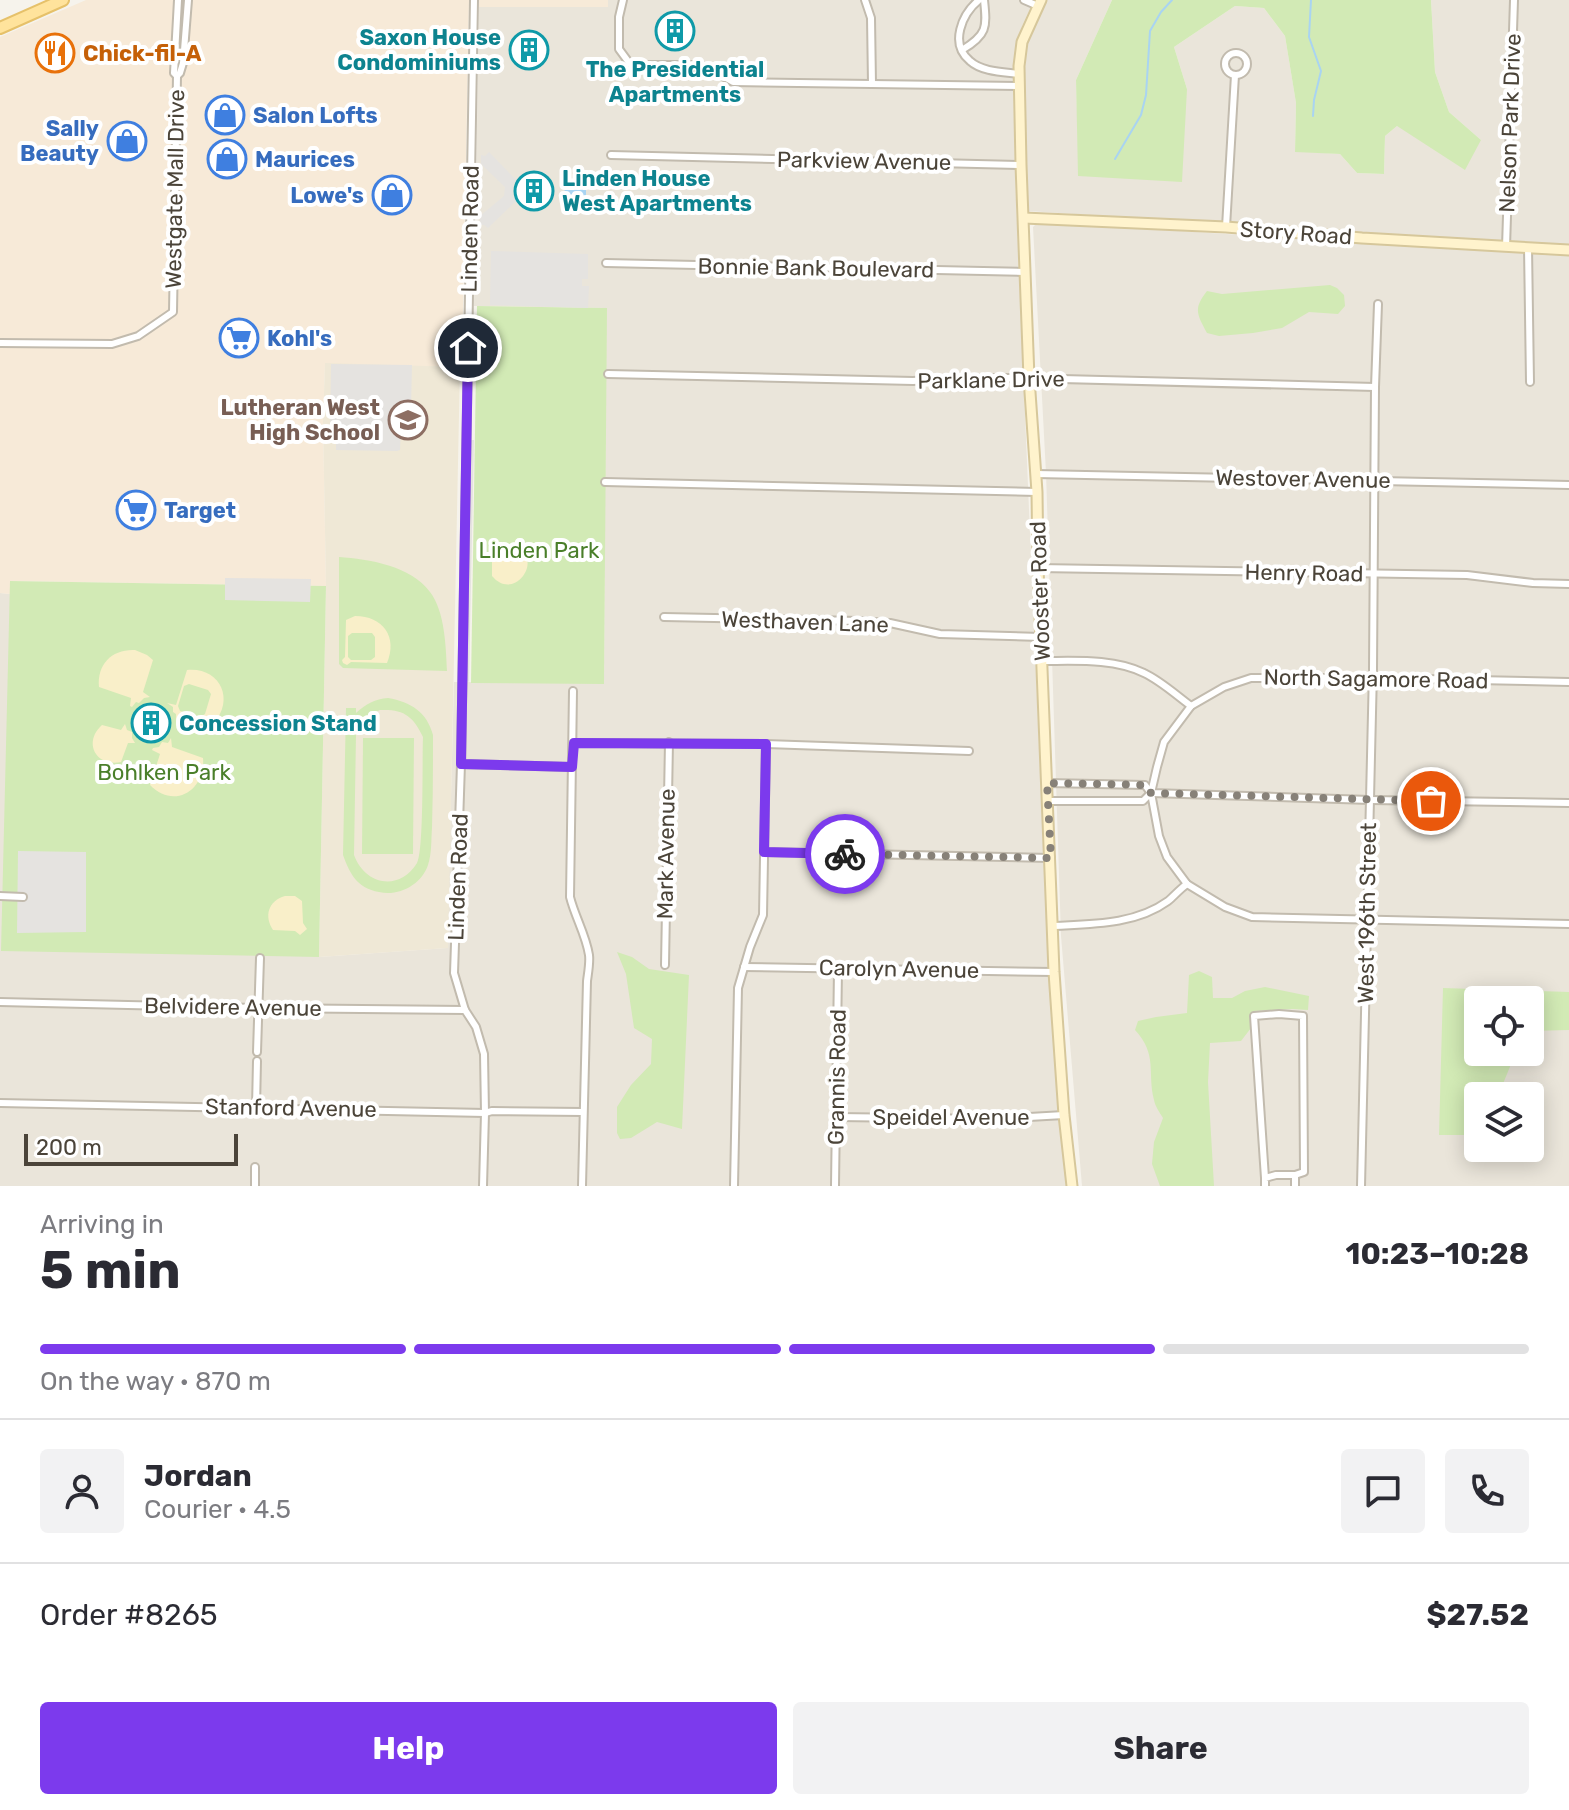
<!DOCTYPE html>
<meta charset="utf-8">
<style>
:root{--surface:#fff;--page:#f2f2f3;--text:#2b2b33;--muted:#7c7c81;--line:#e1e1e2;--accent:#7c3aed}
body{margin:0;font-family:Rubik,sans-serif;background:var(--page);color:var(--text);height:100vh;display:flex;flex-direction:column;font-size:30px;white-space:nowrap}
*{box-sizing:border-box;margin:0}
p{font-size:26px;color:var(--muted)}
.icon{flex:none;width:44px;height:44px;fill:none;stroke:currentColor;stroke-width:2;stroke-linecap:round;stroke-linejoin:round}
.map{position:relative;height:1186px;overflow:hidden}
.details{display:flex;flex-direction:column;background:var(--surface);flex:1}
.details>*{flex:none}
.fabs{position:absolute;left:1464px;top:986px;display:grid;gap:16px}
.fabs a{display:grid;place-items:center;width:80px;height:80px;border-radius:8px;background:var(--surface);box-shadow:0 4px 20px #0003;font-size:40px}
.scale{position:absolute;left:24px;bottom:20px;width:214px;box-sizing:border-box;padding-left:8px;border:4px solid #4b4439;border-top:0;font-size:22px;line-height:28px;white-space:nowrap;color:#4b4439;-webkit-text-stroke:6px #fff;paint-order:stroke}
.pin{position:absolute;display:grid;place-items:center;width:68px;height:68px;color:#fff;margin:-34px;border:4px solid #fff;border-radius:50%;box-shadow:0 2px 8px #0007}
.courier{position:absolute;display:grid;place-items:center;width:80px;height:80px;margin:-40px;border:6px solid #7c3aed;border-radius:50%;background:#fff;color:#222;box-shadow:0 2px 10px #0007}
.overview em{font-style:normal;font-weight:700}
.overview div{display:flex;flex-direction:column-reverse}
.overview{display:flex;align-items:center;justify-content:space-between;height:136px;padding:0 40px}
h1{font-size:52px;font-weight:700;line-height:60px}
.bar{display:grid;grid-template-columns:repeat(4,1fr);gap:12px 8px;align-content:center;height:96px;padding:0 40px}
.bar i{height:10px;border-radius:6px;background:var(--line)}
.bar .active{background:var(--accent)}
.bar p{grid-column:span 4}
.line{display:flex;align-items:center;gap:20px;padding:0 40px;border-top:2px solid var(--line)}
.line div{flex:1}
.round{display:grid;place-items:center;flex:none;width:84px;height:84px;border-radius:8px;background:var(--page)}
.primary-button{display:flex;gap:16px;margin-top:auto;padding:16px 40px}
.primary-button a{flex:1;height:92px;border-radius:8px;background:var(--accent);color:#fff;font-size:32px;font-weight:700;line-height:92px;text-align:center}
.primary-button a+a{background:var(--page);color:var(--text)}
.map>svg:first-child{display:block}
.residential{fill:#eae5da;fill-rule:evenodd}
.commercial{fill:#f7ead8}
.education{fill:#efe8d6}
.green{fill:#d2eab5;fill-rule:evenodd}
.sand{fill:#f9efc9;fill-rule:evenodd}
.parking{fill:#e5e3e0}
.water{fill:#a9d4f2}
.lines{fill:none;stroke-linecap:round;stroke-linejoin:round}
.stream{stroke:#a9d4f2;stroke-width:2}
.street-casing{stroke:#c2bbae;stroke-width:10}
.secondary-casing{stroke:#d6c79b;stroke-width:13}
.primary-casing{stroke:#e6c16a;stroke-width:14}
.street{stroke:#fff;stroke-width:6}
.secondary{stroke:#fff3cd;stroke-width:9}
.primary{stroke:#ffe39c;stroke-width:10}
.done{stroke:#878178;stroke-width:8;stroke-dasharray:0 14.4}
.route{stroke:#7c3aed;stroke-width:10}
.labels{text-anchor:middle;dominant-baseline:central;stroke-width:8;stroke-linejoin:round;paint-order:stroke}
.culture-label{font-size:22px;font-weight:bold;fill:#0d838f;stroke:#fff;text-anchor:start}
.food-label{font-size:22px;font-weight:bold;fill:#c56008;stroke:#fff;text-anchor:start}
.shop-label{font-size:22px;font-weight:bold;fill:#366cbe;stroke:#fff;text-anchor:start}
.street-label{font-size:22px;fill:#4b4439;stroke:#fff}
.education-label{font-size:22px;font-weight:bold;fill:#785e54;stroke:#fff;text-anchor:end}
.park-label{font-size:22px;fill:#4a7f2a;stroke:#fff}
</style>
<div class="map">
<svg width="1569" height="1186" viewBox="0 0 1569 1186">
<rect width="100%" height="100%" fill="#f6f3ec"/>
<g class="residential">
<path d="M 608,0 L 1034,0 L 1022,26 L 1013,71 L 1015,176 L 1048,962 L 1066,1186 L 0,1186 L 0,593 L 10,594 L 319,957 L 447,948 L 454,682 L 604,683 L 606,308 L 474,306 L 479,7 L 608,7 Z"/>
<path d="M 1046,0 L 1112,0 L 1076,80 L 1079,176 L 1187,89 L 1174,47 L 1235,6 L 1264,8 L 1285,36 L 1296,103 L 1295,151 L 1340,154 L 1357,173 L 1384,174 L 1385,136 L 1397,126 L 1481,140 L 1449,112 L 1435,72 L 1431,0 L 1569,0 L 1569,246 L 1028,211 L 1024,79 L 1027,41 Z"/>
<path d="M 1041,222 L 1569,256 L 1569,1186 L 1082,1186 L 1061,936 L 1046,473 L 1033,227 L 1036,224 ZM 1478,1000 L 1530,1000 L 1530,1052 L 1478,1052 ZM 1478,1096 L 1530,1096 L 1530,1148 L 1478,1148 Z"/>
</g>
<g class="commercial">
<path d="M 86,0 L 469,0 L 462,361 L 460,367 L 325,364 L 323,422 L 326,586 L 11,581 L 10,594 L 0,593 L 0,37 Z"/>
<rect x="479" y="0" width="129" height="7"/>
</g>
<path class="education" d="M 325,363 L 460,367 L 448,948 L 319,957 L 326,586 L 323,422 Z"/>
<g class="green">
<path d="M 1112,0 L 1431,0 L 1435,72 L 1449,112 L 1481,140 L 1465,170 L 1397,126 L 1385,136 L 1384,174 L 1357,173 L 1340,154 L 1295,152 L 1296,103 L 1285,36 L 1264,8 L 1235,6 L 1174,47 L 1187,89 L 1182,182 L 1078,176 L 1076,80 Z"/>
<path d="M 1330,285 L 1337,288 L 1344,295 L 1345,306 L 1338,314 L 1309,312 L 1282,328 L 1253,333 L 1219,336 L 1207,333 C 1197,314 1193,309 1207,291 L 1222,294 Z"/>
<path d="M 477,306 L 607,308 L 604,684 L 471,683 Z"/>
<path d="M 339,557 C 369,559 411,566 430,592 C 445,611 446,648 447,671 L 343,668 L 339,664 Z"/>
<path d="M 10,581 L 326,586 L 319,957 L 1,951 Z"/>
<path d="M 388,698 C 411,702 427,712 433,735 C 433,766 433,797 432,828 C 431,840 432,853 428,865 C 422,884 399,897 379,892 C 357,888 350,874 343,855 L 346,708 L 356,708 L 356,713 C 366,704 375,699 388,698 ZM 380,710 C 404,709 413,716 423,737 C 422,758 424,850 417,863 C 399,892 365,885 354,855 L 356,735 C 360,722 368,715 380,710 Z"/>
<path d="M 363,738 L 414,738 L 413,854 L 362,854 Z"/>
<path d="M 617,952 L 632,957 L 649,969 L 689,975 L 682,1129 L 657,1122 L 631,1138 L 620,1139 L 617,1133 L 617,1107 L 631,1085 L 651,1064 L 652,1039 L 634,1028 L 626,974 Z"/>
<path d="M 1199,971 L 1212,977 L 1213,998 L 1232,998 L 1245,991 L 1265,987 L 1309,996 L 1308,1010 L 1293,1009 L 1254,1011 L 1251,1028 L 1241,1041 L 1210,1043 L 1208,1082 L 1214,1186 L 1160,1186 L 1152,1164 L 1154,1142 L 1163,1118 C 1160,1113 1155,1106 1154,1100 C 1147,1072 1158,1055 1135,1030 L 1138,1021 L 1156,1017 L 1187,1013 L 1189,975 Z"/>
<path d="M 1443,988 L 1569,992 L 1569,1030 L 1530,1031 L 1530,1000 L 1478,1000 L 1478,1052 L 1516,1052 L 1498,1096 L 1478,1096 L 1478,1135 L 1439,1135 Z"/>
</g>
<g class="sand">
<path d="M 494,547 C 498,547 502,548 505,549 C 511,550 513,547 519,550 C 542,561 514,602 492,576 L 492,560 L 489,559 L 489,551 Z"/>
<path d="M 355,616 C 383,616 398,637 387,663 L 351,662 L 347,665 L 343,663 L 342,660 L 345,657 L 346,620 ZM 352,633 L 372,633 L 375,637 L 375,657 L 371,660 L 351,660 L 348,657 L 348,636 Z"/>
<path d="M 135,650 L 147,655 L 153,660 L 143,692 L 150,697 L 144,698 L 139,703 L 136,702 L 132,707 L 130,706 L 131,698 L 99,687 C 97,664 112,649 135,650 Z"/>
<path d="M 187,670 C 220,667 235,699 214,723 L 180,713 L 178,721 L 176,721 L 176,714 L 173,712 L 173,707 L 167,703 L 176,705 ZM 189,684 L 208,690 L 211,694 L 205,714 L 200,717 L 180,711 L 178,706 L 184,686 Z"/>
<path d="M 125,724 L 127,730 L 132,732 L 132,738 L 135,743 L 128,743 L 121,762 C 95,767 83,742 102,725 L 121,730 Z"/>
<path d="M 171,738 L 172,747 L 203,758 C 206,790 174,810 150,785 L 160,754 L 152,750 L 153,748 L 159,747 L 162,742 L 168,743 Z"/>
<path d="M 285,896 L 295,896 L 302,901 L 303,923 L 307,929 L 300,935 L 295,931 L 273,930 C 264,916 268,901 285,896 Z"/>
</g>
<g class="parking">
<path d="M 489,152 L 517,181 L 513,185 L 513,196 L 517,200 L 488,228 L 484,225 L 480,225 L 480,216 L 504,196 L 505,187 L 481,164 L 481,155 L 485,156 Z"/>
<path d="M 491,251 L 588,254 L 588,279 L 582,279 L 582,286 L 589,286 L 588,308 L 490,305 Z"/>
<path d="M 331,364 L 412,365 L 411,408 L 402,408 L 400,450 L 397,451 L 336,450 L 336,436 L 330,435 Z"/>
<path d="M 471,440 L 474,440 L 469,681 L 466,685 Z"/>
<path d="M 225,578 L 311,579 L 310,602 L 225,600 Z"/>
<path d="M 18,851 L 86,852 L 86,932 L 17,933 Z"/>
</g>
<path class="water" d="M 565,180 L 586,181 L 586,208 L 564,207 Z"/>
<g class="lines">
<g class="stream">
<path d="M 1311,0 L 1309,37 L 1321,71 L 1314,100 L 1313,116"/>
<path d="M 1115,159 L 1141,115 L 1146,95 L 1150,31 L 1161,12 L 1172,0"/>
</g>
<defs>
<g id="street">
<path d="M 178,0 L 174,73 L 177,76 L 180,73 L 183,63 L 188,0"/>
<path d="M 474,0 L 461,764 L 454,973 L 465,1010 L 476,1027 L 484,1054 L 485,1113 L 483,1186"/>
<path d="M 623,0 L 619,17 L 619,49 L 630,64 L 639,65 L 699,65 L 707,67 L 733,82 L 1019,86"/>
<path d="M 865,0 L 871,18 L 872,84"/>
<path d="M 979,0 C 962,14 949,44 970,61 C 982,72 1004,72 1019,74"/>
<path d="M 1024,0 L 1038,6"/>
<path d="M 962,50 C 987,35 987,28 984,0"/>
<circle cx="1236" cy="64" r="11"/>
<path d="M 611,155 L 1021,165"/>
<path d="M 1226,227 L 1235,75"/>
<path d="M 1506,247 L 1514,0"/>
<path d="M 1528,247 L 1530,382"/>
<path d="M 606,263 L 1025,272"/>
<path d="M 0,343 L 112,344 L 138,336 L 173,312 L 177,76"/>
<path d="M 608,374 L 913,381 L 957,378 L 1022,378 L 1375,387"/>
<path d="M 1036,474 L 1569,485"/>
<path d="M 605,482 L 1037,492"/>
<path d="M 1038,568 L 1467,575 L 1533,583 L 1569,584"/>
<path d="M 664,617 L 859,621 L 890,623 L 940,634 L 1041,637"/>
<path d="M 1042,661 C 1074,661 1114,658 1144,673 C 1161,681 1176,695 1191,706"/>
<path d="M 1569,682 L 1373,678 L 1251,678 L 1224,687 L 1191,706 L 1164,742 L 1157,767 L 1151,793 L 1159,836 L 1167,857 L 1187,884 L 1225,907 L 1252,917 L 1569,924"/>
<path d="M 573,691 L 570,897 C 575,917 586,935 589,955 C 590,963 588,973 587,981 L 582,1186"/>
<path d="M 574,743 L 766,744 L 969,751"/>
<path d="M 461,764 L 572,767"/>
<path d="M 1047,783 L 1145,785 L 1151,793 L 1370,800 L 1569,803"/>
<path d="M 1048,801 L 1143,801 L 1151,793"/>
<path d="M 764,852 L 1051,858"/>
<path d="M 0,896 L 23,897"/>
<path d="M 1052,926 C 1091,924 1135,925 1168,901 C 1174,896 1180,889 1187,884"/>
<path d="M 665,965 L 669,742"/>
<path d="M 744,967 L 1054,972"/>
<path d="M 0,1002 L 259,1008 L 465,1010"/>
<path d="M 257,1052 L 260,958"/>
<path d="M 0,1103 L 485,1113 L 492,1111 L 583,1112"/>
<path d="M 256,1107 L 257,1061"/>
<path d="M 837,1117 L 993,1119 L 1064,1115"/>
<path d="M 1265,1178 L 1254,1016 L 1279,1014 L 1303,1016 L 1304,1172 L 1295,1175"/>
<path d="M 255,1186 L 255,1167"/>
<path d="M 734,1186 L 738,988 L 750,947 L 763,915 L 766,744"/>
<path d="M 835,1186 L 838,969"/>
<path d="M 1265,1186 L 1265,1178 L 1276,1175 L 1295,1175 L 1295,1186"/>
<path d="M 1361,1186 L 1373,670 L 1375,387 L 1378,304"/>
</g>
<g id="secondary">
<path d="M 1041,0 L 1022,42 L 1019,66 L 1021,165 L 1029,378 L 1037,492 L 1038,568 L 1054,972 L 1064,1115 L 1072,1186"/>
<path d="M 1024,218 L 1226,227 L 1362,238 L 1569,250"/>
</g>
<path id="primary" d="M 0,28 L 63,0"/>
</defs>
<use href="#street" class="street-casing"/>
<use href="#secondary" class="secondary-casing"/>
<use href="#primary" class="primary-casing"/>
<use href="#street" class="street"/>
<use href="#secondary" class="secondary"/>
<use href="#primary" class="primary"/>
</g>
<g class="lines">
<path class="done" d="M 845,854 L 1051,858 L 1047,783 L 1145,785 L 1151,793 L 1431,801"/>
<path class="route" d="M 468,348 L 461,764 L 572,767 L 574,743 L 766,744 L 764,852 L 845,854"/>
</g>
<defs>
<symbol id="building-ring" viewBox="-11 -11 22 22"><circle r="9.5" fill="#fff" stroke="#0f9aa8" stroke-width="1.5"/><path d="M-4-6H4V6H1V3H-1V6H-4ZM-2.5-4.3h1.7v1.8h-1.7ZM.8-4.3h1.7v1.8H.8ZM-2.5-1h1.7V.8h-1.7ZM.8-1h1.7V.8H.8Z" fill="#0f9aa8"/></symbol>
<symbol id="restaurant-ring" viewBox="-11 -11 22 22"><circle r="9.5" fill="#fff" stroke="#e8710a" stroke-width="1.5"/><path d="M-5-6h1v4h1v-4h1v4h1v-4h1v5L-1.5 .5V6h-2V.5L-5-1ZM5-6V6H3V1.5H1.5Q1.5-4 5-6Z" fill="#e8710a"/></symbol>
<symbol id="shop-ring" viewBox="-11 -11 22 22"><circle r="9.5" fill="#fff" stroke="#3f7fe0" stroke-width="1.5"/><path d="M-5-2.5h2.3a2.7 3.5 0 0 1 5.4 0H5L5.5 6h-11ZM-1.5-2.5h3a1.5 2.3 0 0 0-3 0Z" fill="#3f7fe0"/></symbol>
<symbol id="supermarket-ring" viewBox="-11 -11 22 22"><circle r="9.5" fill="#fff" stroke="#3f7fe0" stroke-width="1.5"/><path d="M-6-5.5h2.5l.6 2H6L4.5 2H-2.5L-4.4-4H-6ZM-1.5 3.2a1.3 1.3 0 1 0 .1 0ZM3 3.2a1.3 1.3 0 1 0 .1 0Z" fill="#3f7fe0"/></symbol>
<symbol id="school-ring" viewBox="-11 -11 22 22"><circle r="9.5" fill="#fff" stroke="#8d6e63" stroke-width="1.5"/><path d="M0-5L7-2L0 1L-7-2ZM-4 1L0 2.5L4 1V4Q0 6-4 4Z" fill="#8d6e63"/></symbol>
</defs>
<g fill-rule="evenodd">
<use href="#building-ring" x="653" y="9" width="44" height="44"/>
<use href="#building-ring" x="507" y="28" width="44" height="44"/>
<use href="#restaurant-ring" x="33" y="31" width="44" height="44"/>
<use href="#shop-ring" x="203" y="93" width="44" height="44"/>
<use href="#shop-ring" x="105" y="119" width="44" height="44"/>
<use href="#shop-ring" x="205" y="137" width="44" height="44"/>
<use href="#building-ring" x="512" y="169" width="44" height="44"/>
<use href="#shop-ring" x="370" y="173" width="44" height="44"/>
<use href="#supermarket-ring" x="217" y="316" width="44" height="44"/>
<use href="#school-ring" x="386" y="398" width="44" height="44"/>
<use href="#supermarket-ring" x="114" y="488" width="44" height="44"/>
<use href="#building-ring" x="129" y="701" width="44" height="44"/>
</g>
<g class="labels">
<g class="culture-label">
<text x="501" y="37" text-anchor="end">Saxon House<tspan x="501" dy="25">Condominiums</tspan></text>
<text x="675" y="69" text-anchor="middle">The Presidential<tspan x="675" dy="25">Apartments</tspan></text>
<text x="562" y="178">Linden House<tspan x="562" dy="25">West Apartments</tspan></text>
<text x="179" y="723">Concession Stand</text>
</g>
<g class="food-label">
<text x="83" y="53">Chick-fil-A</text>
</g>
<g class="shop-label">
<text x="253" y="115">Salon Lofts</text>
<text x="99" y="128" text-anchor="end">Sally<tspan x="99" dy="25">Beauty</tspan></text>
<text x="255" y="159">Maurices</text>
<text x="364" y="195" text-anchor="end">Lowe's</text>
<text x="267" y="338">Kohl's</text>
<text x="164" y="510">Target</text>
</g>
<g class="street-label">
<text transform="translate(1510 123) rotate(-88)">Nelson Park Drive</text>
<text transform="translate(864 161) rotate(1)">Parkview Avenue</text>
<text transform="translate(175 189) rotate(-89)">Westgate Mall Drive</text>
<text transform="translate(470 229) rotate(-89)">Linden Road</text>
<text transform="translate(1296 233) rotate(4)">Story Road</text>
<text transform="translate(816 268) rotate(1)">Bonnie Bank Boulevard</text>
<text transform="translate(991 380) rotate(-1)">Parklane Drive</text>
<text transform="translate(1303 479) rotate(1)">Westover Avenue</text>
<text transform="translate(1304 573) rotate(1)">Henry Road</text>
<text transform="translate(1040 591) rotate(-92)">Wooster Road</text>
<text transform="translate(805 622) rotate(2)">Westhaven Lane</text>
<text transform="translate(1376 679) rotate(1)">North Sagamore Road</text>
<text transform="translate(666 854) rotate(-89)">Mark Avenue</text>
<text transform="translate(458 877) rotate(-88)">Linden Road</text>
<text transform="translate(1367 913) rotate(-89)">West 196th Street</text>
<text transform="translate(899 969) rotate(1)">Carolyn Avenue</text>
<text transform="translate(233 1007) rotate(1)">Belvidere Avenue</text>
<text transform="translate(837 1077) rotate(-89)">Grannis Road</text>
<text transform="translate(291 1108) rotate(1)">Stanford Avenue</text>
<text x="951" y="1117">Speidel Avenue</text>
</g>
<g class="education-label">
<text x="380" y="407">Lutheran West<tspan x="380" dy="25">High School</tspan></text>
</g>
<g class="park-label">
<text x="539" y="550">Linden Park</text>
<text x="164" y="772">Bohlken Park</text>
</g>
</g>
</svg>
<div class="fabs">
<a><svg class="icon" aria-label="locate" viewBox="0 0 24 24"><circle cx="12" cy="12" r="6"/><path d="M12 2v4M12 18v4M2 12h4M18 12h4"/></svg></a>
<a><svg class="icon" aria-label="layers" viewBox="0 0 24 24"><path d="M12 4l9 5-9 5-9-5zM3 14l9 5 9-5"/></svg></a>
</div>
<div class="scale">200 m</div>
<div class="pin" style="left:1431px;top:801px;background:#ea580c"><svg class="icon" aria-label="bag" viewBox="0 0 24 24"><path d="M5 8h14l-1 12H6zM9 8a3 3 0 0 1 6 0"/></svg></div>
<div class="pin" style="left:468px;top:348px;background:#1f2937"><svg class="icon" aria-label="home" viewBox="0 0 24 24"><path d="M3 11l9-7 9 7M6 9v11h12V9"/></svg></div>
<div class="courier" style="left:845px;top:854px"><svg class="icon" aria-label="bike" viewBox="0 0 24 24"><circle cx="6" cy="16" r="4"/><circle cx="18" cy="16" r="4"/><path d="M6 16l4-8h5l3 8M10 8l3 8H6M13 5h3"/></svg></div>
</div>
<section class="details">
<div class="overview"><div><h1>5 min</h1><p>Arriving in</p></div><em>10:23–10:28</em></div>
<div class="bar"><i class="active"></i><i class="active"></i><i class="active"></i><i></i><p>On the way · 870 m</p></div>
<div class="line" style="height:144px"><a class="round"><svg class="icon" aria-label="person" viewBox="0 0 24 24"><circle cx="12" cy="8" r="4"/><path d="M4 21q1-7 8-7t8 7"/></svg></a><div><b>Jordan</b><p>Courier · 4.5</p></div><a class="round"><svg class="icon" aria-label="chat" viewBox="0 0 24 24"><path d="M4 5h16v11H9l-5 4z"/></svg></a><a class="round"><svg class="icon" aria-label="phone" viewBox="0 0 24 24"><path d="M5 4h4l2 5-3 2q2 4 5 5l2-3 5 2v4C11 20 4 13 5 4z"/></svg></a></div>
<div class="line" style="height:104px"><div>Order #8265</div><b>$27.52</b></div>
<div class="primary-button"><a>Help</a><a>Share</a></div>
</section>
